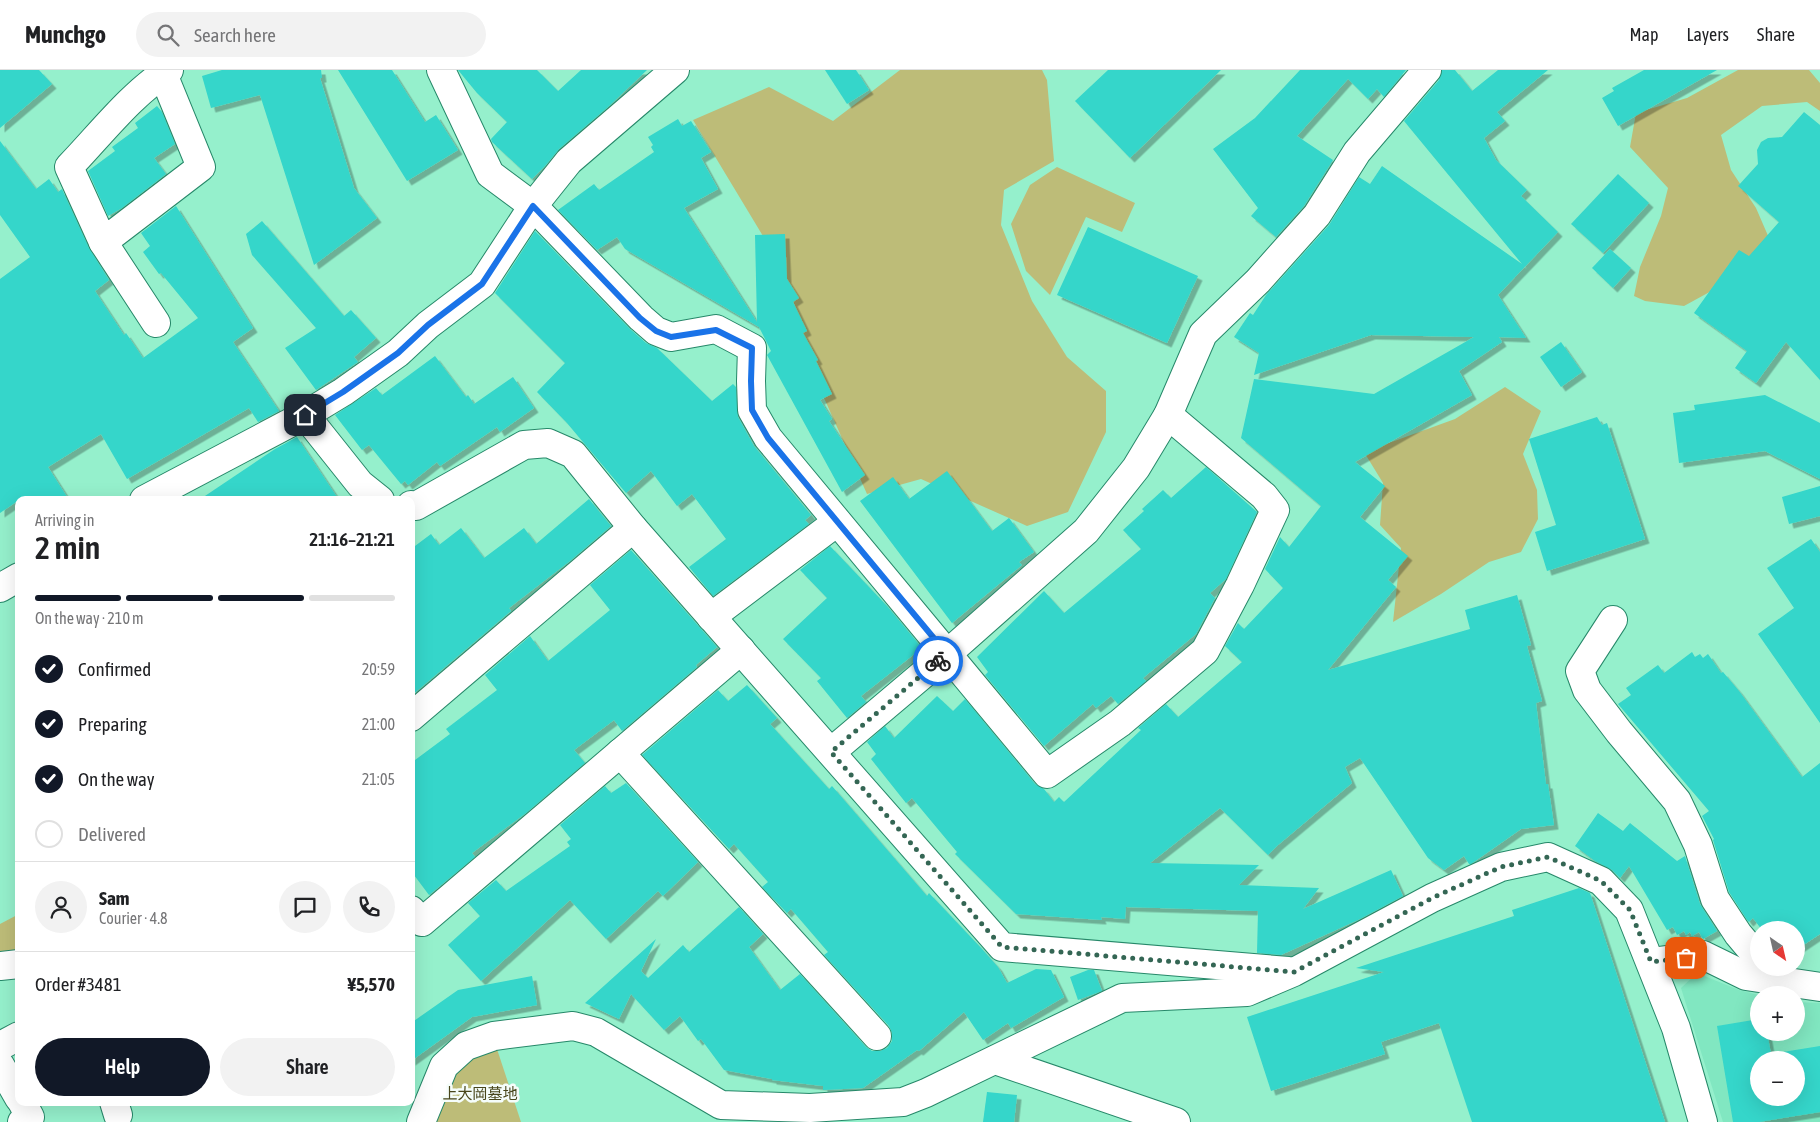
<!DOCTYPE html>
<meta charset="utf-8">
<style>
:root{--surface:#fff;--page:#f2f2f2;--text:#202124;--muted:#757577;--line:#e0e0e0;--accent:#111827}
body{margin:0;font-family:"Asap Condensed","Noto Sans JP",sans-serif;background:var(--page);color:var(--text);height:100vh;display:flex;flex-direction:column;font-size:19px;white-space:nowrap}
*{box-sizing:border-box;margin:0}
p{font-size:16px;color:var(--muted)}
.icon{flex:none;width:28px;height:28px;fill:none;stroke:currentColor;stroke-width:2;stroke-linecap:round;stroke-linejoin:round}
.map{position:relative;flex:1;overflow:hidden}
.sheet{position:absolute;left:15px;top:426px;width:400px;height:610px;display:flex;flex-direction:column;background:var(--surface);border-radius:10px;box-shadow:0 5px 20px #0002}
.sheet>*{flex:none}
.needle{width:32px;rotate:146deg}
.controls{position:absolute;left:1750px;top:851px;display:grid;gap:10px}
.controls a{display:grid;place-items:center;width:55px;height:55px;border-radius:50%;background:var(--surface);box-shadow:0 5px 20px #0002;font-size:25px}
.pin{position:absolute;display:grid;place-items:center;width:42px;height:42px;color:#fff;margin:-21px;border-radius:10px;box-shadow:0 2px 8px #0006}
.courier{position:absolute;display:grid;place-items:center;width:50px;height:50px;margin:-25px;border:4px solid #1a73e8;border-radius:50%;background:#fff;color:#222;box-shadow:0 1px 6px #0007}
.overview em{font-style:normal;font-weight:600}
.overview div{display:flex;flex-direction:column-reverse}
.overview{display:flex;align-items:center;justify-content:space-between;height:85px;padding:0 20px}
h1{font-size:32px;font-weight:600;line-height:38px}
.bar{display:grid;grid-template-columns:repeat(4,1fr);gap:8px 5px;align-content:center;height:60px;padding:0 20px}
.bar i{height:6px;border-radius:4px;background:var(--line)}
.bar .selected{background:var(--accent)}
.bar p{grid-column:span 4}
.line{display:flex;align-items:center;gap:12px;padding:0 20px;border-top:1px solid var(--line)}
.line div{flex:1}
.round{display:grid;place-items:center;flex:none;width:52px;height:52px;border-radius:26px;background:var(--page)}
ol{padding:0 20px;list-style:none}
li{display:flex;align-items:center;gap:15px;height:55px}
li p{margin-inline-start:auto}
li .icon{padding:5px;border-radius:50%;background:var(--accent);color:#fff;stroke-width:4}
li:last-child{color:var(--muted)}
li i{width:28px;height:28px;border:2px solid var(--line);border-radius:50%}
.primary-button{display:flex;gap:10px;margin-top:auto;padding:10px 20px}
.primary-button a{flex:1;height:58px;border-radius:30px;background:var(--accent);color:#fff;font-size:20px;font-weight:600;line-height:58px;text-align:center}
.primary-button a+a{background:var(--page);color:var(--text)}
header{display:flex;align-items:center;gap:30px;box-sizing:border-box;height:70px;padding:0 25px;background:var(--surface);border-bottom:1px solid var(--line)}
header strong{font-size:24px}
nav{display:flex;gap:28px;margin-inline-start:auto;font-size:18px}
.search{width:350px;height:45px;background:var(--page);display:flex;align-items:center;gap:12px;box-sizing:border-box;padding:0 18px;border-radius:28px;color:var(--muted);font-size:19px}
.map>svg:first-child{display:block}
.built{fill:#81e7c1;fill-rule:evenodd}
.green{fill:#bdbc78}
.building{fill:#34d6ca;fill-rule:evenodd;filter:url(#shadow)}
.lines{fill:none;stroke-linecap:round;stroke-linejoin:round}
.street-casing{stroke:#268869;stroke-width:30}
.street{stroke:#fff;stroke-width:28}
.done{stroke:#346654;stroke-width:5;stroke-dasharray:0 9}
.route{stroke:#1a73e8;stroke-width:6}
.labels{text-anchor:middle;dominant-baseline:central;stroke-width:5;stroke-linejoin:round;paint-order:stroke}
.park-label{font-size:15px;fill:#48461b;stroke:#f5fdfa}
</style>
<header>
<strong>Munchgo</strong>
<div class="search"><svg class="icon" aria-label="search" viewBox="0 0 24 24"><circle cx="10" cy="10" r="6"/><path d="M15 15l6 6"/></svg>Search here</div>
<nav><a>Map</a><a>Layers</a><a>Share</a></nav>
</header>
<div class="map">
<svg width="1820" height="1052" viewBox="0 0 1820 1052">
<defs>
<filter id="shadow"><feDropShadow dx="4.5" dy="4.5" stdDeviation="0" flood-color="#0004"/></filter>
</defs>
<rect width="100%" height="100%" fill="#95f0cc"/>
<path class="built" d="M 1697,903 L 1739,920 L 1759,925 L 1759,962 L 1796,962 L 1796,932 L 1820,933 L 1820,1052 L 1723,1052 L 1681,918 ZM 1759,990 L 1796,990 L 1796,1028 L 1759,1028 Z"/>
<g class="green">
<path d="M 900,0 L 1042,0 L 1047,10 L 1054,91 L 1004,120 L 1001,155 L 1032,231 L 1067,287 L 1106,321 L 1106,362 L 1068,442 L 1027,456 L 921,409 L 867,424 L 820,319 L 784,201 L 693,50 L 769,17 L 833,51 Z"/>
<path d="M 1738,0 L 1809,0 L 1820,13 L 1820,41 L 1807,32 L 1762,36 L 1721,65 L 1731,100 L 1756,138 L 1769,168 L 1726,213 L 1684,236 L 1645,231 L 1634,226 L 1640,197 L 1661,146 L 1668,118 L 1630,77 L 1636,43 L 1687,28 Z"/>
<path d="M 1057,97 L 1135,133 L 1122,162 L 1086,147 L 1050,225 L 1026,201 L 1011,154 L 1030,115 Z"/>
<path d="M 1505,317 L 1541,341 L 1523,384 L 1537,420 L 1538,449 L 1521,482 L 1489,492 L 1441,524 L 1393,552 L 1401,478 L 1380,455 L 1383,413 L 1364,382 L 1455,349 Z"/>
<path d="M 19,844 L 19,884 L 0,886 L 0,854 Z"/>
<path d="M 495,973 L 521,1052 L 436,1052 L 461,992 Z"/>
</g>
<g class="building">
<path d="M 0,0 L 39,0 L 52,14 L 0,58 Z"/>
<path d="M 222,0 L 321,0 L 322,8 L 320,8 L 354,118 L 377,148 L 314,195 L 260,25 L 211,38 L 202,6 Z"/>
<path d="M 338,0 L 392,0 L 425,52 L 436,45 L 458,80 L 407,111 Z"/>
<path d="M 458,0 L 537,0 L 558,21 L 581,0 L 647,0 L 608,37 L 559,79 L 545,96 L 532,109 L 492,72 L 491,69 L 507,52 L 477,23 Z"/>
<path d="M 825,0 L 856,0 L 869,20 L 847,34 Z"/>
<path d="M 1108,0 L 1221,0 L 1130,88 L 1075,31 Z"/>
<path d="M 1300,0 L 1406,0 L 1384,27 L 1377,19 L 1368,29 L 1348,9 L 1297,66 L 1333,90 L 1304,136 L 1276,167 L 1251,146 L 1258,138 L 1213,79 L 1255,48 Z"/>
<path d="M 1442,0 L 1455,0 L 1472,21 L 1498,0 L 1548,0 L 1497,42 L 1505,51 L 1484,68 L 1496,90 L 1527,120 L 1521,126 L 1558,162 L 1498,225 L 1526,268 L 1499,267 L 1502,272 L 1459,301 L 1472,325 L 1355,392 L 1385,416 L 1360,447 L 1408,486 L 1388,510 L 1396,517 L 1328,600 L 1470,559 L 1465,540 L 1517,525 L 1531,575 L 1527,576 L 1542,631 L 1536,633 L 1546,714 L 1548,714 L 1554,755 L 1521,759 L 1471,794 L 1469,794 L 1464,786 L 1444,800 L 1428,788 L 1360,688 L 1345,697 L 1352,713 L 1278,775 L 1268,785 L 1220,738 L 1150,793 L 1259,795 L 1239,815 L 1319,818 L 1303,839 L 1391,800 L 1403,826 L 1360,849 L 1281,885 L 1257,883 L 1258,841 L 1126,837 L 1125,849 L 1101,847 L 1102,850 L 1016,844 L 955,784 L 957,782 L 912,728 L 906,733 L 871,689 L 876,684 L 867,672 L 885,656 L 894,668 L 937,626 L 953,641 L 965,629 L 1035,714 L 1044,719 L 1054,732 L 1059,727 L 1064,732 L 1141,660 L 1138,658 L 1166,634 L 1178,647 L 1242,592 L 1225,576 L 1238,553 L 1244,559 L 1283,518 L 1265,499 L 1280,467 L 1289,477 L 1321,436 L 1241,368 L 1254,309 L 1374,324 L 1474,267 L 1371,265 L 1254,305 L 1259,283 L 1234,267 L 1250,243 L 1253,245 L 1266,225 L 1329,155 L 1359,107 L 1370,114 L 1382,96 L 1522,194 L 1404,51 L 1439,10 Z"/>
<path d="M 1644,0 L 1717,0 L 1618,56 L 1602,28 L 1614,21 L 1612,18 Z"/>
<path d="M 157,36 L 162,42 L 175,74 L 154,88 L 166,104 L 122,138 L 108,146 L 88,101 L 115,81 L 112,77 L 138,58 L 135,53 Z"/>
<path d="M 1804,42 L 1820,55 L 1820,310 L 1786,272 L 1756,313 L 1735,298 L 1747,281 L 1694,243 L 1739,180 L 1749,186 L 1779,152 L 1738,116 L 1758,94 L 1757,80 L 1761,72 L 1768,68 L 1782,67 Z"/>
<path d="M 678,49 L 682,56 L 691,51 L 711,82 L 701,88 L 718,119 L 684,138 L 757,252 L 755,165 L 785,164 L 787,209 L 799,228 L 793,232 L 807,261 L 803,263 L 818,290 L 816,291 L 832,324 L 820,330 L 832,349 L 829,351 L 865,405 L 842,422 L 767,285 L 771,281 L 759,257 L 625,179 L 617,167 L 597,180 L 558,140 L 594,114 L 599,120 L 654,82 L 651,77 L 653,75 L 648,67 Z"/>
<path d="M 0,71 L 36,119 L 49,109 L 58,122 L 62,119 L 89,178 L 109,210 L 95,221 L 124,265 L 126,263 L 143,288 L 198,248 L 161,203 L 159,204 L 143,182 L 150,176 L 141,163 L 176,136 L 253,258 L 233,272 L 279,341 L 258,352 L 249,338 L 127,409 L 101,364 L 48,397 L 69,430 L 19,430 L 0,443 L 0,209 L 30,187 L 0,145 Z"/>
<path d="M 1618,104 L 1649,133 L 1603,183 L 1571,154 Z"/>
<path d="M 262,151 L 344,246 L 351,240 L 376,268 L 354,287 L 358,292 L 316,320 L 285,278 L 316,258 L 252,185 L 246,164 Z"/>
<path d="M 1088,157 L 1198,206 L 1167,273 L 1057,225 Z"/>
<path d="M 535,161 L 630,259 L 646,273 L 657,278 L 712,331 L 733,314 L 736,317 L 738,347 L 754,376 L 811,445 L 805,450 L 809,454 L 713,526 L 689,497 L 726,469 L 692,424 L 677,436 L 651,401 L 626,423 L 567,353 L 537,322 L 565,293 L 495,223 Z"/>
<path d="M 1610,179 L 1631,198 L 1613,218 L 1592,198 Z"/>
<path d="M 1561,272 L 1582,302 L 1561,317 L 1540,287 Z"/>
<path d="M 435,286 L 466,327 L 468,325 L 474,334 L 513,307 L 534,338 L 500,362 L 497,357 L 440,396 L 437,392 L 408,415 L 405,411 L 401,414 L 369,375 L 362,380 L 335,345 L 376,318 L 382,325 Z"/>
<path d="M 1765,325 L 1820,353 L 1820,409 L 1765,381 L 1679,393 L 1673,343 L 1695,340 L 1694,335 Z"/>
<path d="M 1597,347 L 1602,355 L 1607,353 L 1645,469 L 1547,501 L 1535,462 L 1556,455 L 1529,369 Z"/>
<path d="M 297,367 L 339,430 L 199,430 L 275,379 Z"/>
<path d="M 1206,397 L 1257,442 L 1226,509 L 1210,523 L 1215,528 L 1196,564 L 1143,608 L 1146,611 L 1118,634 L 1111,626 L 1096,638 L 1093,634 L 1044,676 L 985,605 L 988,602 L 977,587 L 1044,521 L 1064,543 L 1141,479 L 1123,460 L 1144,441 L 1142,439 L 1163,420 L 1171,428 Z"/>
<path d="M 947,401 L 992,461 L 1009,448 L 1034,482 L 1019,492 L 1022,495 L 952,553 L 860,431 L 893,407 L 909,429 Z"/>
<path d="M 1820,416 L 1820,446 L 1789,454 L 1782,427 Z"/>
<path d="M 589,429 L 611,456 L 570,491 L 509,538 L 511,541 L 411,626 L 411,479 L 431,464 L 439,475 L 461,458 L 484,488 L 524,458 L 536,474 Z"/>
<path d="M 1811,469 L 1820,482 L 1820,653 L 1758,564 L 1794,538 L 1767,498 Z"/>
<path d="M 830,476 L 887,536 L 922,578 L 861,626 L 866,632 L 847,648 L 817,611 L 821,608 L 783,569 L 827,528 L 800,500 Z"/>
<path d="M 631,480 L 717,577 L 696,595 L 697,597 L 622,661 L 614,650 L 574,680 L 585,693 L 526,743 L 472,783 L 475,787 L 429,825 L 411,801 L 411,693 L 450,664 L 446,659 L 497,620 L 485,605 L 530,566 L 548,591 L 610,540 L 590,515 Z"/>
<path d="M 1692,582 L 1695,587 L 1700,584 L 1703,588 L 1708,584 L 1721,603 L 1723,602 L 1739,621 L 1802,707 L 1820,693 L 1820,864 L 1796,880 L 1796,860 L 1762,860 L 1753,848 L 1749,852 L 1747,850 L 1729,822 L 1713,770 L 1714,769 L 1702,746 L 1709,741 L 1618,634 L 1631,625 L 1626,618 L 1658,595 L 1664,603 Z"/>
<path d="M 747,615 L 777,648 L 770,654 L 829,719 L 832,716 L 927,826 L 929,823 L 982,879 L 998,897 L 1007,913 L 1036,899 L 1051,900 L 1064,927 L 1011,958 L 1008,953 L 983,970 L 964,942 L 919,981 L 917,980 L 863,1018 L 823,1020 L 823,1016 L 772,1010 L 772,1009 L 724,1000 L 701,969 L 698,971 L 680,946 L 664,960 L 631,924 L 619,949 L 585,933 L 656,869 L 641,901 L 648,908 L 683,875 L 689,882 L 739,837 L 763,864 L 749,877 L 780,920 L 800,904 L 866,977 L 872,981 L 880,981 L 887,978 L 892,971 L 892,963 L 889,956 L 824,885 L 828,882 L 791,839 L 787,843 L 762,817 L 768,812 L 734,774 L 729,779 L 642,685 L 718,620 L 728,631 Z"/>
<path d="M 626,713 L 698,792 L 663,826 L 658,821 L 606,869 L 570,830 L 481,911 L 448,875 L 480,846 L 468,833 L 496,810 L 506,821 L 570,776 L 567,772 L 571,769 L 560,755 L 605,716 L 611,723 Z"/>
<path d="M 1598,743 L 1623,761 L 1630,753 L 1677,791 L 1685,786 L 1700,834 L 1717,861 L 1703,869 L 1699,862 L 1692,866 L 1690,862 L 1686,865 L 1684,861 L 1677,865 L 1673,857 L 1667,860 L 1629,796 L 1620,808 L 1612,800 L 1595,791 L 1575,776 Z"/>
<path d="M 1579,818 L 1590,823 L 1665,1052 L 1472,1052 L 1439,953 L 1381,972 L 1385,984 L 1271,1021 L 1247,947 L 1384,902 L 1356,898 L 1514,846 L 1512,840 Z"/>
<path d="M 1088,900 L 1094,900 L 1102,921 L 1078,930 L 1070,907 Z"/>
<path d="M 532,906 L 537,935 L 472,947 L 411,991 L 411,953 L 458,920 Z"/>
<path d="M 1759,949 L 1759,962 L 1767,962 L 1771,984 L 1820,976 L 1820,1042 L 1759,1052 L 1733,1052 L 1717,956 ZM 1759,990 L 1796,990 L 1796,1028 L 1759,1028 Z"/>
<path d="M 987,1022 L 1017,1025 L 1014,1052 L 983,1052 Z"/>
</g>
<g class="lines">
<defs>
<g id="street">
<path d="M 441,0 L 490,104 L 533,136 L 641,248 L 656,261 L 671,267 L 716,259 L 752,278 L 751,311 L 752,340 L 768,368 L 1047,704 L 1120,653 L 1205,581 L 1240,515 L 1275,440 L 1264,426 L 1168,345"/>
<path d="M 163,4 L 201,97 L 103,172 L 69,97 C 99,66 132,23 169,0"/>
<path d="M 103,172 L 156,253"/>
<path d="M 305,345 L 360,414 L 380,430"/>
<path d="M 144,430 L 305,345 L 343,322 L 398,283 L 428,255 L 482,214 L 533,136 L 569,91 L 675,0"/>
<path d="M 411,435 L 416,436 L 524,375 L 548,373 L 573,384 L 633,458 L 1002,877 L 1288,901"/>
<path d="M 0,518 L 19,507"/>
<path d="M 711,547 L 837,452"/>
<path d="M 1613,550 L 1580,601 L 1587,620 L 1619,662 L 1677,731 L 1698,775 L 1715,829 L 1738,864 L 1759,889"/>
<path d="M 411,647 L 633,458"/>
<path d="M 831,682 L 947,584 L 1086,461 L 1136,398 L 1168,345 L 1203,264 L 1258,211 L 1317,145 L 1357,82 L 1427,0"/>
<path d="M 620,683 L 877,966"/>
<path d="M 411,840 L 422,852 L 741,580"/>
<path d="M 1651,892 L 1703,885 L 1746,906 L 1820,917"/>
<path d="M 0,896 L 19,894"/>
<path d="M 0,976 L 19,966"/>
<path d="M 995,990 L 1176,1052"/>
<path d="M 0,995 L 19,1028"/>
<path d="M 22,1032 L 30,1047 L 22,1052"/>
<path d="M 114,1032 L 118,1045"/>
<path d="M 421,1052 L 444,996 L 466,976 L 494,966 L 573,956 L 596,962 L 721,1035 L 810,1038 L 903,1032 L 926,1023 L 1122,928 L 1247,922 L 1294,902 L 1432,828 L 1501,797 L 1548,787 L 1601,811 L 1629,840 L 1676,958 L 1703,1052"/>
</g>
</defs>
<use href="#street" class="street-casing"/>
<use href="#street" class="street"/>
</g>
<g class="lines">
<path class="done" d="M 938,591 L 831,682 L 1002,877 L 1294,902 L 1432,828 L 1501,797 L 1548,787 L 1601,811 L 1630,840 L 1651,892 L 1686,888"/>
<path class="route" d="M 305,345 L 343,322 L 398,283 L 428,255 L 482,214 L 533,136 L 640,248 L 656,261 L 671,267 L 716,260 L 752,278 L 751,311 L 752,340 L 768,368 L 947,584 L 938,591"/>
</g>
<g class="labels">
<g class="park-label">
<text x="480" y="1023">上大岡墓地</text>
</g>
</g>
</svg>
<div class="controls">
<a><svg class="needle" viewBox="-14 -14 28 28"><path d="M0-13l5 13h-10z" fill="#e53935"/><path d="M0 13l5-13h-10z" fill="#757577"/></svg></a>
<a>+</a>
<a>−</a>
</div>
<div class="pin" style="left:1686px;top:888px;background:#ea580c"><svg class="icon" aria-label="bag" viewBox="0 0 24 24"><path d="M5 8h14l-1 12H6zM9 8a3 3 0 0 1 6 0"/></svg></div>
<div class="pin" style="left:305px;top:345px;background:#1f2937"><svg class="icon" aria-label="home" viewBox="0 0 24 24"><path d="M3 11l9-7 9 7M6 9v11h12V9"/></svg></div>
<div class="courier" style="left:938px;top:591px"><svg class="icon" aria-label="bike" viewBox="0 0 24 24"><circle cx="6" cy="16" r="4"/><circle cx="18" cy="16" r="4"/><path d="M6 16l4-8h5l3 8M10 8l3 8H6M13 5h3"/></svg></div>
<section class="sheet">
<div class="overview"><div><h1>2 min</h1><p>Arriving in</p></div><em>21:16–21:21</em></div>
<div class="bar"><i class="selected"></i><i class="selected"></i><i class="selected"></i><i></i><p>On the way · 210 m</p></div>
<ol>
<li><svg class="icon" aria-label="check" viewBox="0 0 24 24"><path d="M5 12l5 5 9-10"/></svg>Confirmed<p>20:59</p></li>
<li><svg class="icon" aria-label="check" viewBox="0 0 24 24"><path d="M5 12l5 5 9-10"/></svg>Preparing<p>21:00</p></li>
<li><svg class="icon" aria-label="check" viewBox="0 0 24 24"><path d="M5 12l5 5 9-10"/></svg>On the way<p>21:05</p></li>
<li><i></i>Delivered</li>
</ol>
<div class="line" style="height:90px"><a class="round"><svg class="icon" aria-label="person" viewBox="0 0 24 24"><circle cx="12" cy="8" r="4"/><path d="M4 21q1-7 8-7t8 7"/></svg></a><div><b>Sam</b><p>Courier · 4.8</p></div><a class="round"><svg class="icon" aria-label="chat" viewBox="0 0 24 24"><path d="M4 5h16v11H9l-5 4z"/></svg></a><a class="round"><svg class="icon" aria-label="phone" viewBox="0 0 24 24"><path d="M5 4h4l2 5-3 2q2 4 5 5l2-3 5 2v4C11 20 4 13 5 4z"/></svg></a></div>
<div class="line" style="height:65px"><div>Order #3481</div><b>¥5,570</b></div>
<div class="primary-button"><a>Help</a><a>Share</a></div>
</section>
</div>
